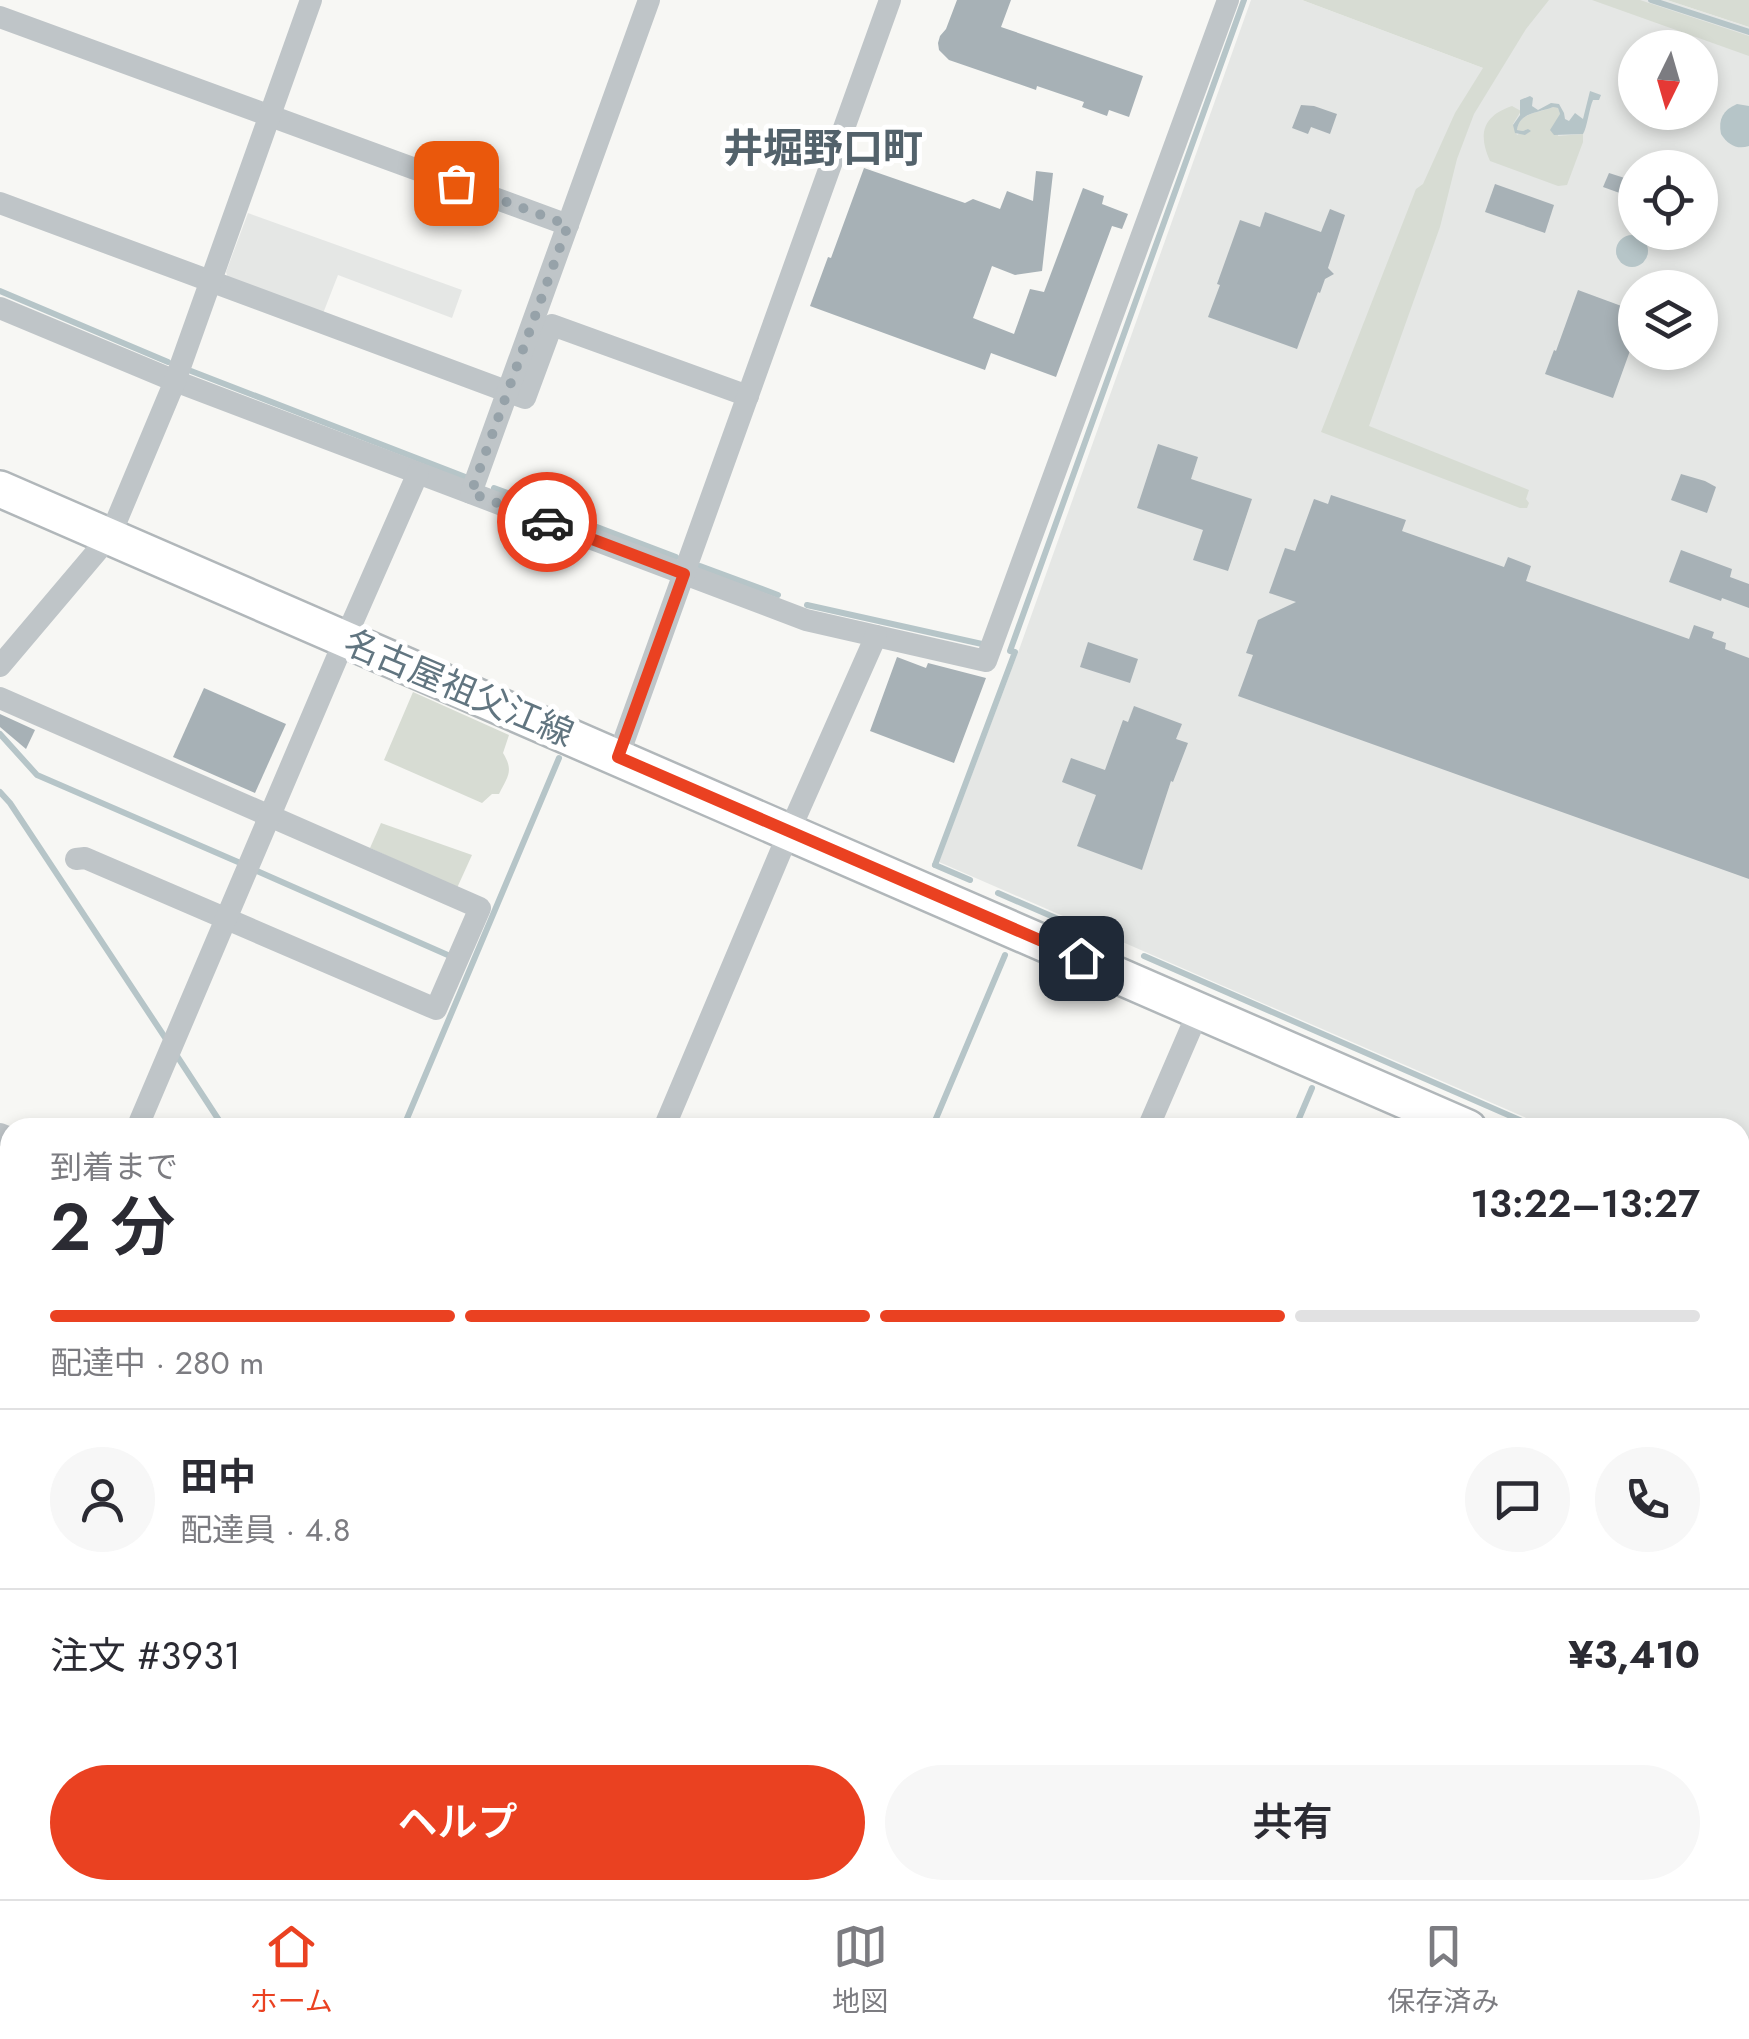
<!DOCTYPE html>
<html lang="ja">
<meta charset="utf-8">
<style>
:root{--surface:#fff;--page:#f7f7f7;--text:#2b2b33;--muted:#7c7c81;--line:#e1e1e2;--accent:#ea4121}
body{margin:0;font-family:Jost,"Noto Sans JP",sans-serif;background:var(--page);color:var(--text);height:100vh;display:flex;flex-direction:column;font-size:38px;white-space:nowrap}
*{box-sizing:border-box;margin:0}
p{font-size:32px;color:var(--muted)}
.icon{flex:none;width:55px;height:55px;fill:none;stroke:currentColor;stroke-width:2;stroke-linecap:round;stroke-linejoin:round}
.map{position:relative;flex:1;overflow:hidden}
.drawer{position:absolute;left:0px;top:1118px;width:1750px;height:782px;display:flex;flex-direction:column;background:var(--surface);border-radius:30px 30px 0 0;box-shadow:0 5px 15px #0003}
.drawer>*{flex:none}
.needle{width:65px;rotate:185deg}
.fabs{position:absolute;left:1618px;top:30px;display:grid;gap:20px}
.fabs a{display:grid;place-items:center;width:100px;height:100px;border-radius:50%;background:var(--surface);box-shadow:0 5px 15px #0003;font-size:50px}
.pin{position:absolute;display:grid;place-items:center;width:85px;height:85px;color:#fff;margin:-42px;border-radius:20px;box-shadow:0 5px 15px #0006}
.courier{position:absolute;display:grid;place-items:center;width:100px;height:100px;margin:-50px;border:8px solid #ea4121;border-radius:50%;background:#fff;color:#222;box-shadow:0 2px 12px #0007}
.summary em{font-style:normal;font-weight:600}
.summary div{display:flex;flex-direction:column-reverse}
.summary{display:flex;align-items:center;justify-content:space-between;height:170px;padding:0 50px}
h1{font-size:65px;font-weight:600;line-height:75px}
.bar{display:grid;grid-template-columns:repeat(4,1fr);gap:15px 10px;align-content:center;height:120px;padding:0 50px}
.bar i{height:12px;border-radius:8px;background:var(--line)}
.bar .on{background:var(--accent)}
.bar p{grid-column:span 4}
.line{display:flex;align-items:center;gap:25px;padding:0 50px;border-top:2px solid var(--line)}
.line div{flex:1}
.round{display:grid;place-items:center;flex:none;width:105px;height:105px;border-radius:52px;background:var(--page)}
.cta{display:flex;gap:20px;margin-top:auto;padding:20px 50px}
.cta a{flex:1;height:115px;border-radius:60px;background:var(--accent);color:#fff;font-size:40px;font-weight:600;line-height:115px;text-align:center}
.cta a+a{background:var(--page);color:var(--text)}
.menu{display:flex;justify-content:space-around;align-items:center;height:140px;border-top:2px solid var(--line);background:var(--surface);font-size:28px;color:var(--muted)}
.menu a{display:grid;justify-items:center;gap:5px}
.menu .on{color:var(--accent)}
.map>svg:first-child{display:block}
.built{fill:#e5e7e5;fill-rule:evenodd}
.green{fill:#d7dcd3}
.water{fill:#b6c5c8}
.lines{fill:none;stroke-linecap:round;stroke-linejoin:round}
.stream{stroke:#b6c5c8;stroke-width:6}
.building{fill:#a7b1b6}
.secondary-casing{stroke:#b2b9bd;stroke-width:38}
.primary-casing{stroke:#b1b7ba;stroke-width:40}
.street{stroke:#bfc5c8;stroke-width:22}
.secondary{stroke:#fff;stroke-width:32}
.primary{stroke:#fff;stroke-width:35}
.done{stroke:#96a2a9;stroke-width:10;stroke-dasharray:0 18}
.route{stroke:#ea4121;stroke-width:12}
.labels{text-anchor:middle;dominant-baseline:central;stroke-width:10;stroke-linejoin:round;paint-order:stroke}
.street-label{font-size:35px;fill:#617580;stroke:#fff}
.quarter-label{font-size:40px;font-weight:bold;fill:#53626b;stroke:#fff}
</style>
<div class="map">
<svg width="1749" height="1899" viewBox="0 0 1749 1899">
<rect width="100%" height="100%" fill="#f7f7f4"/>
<g class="built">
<path d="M 1251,0 L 1302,0 L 1483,68 L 1530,0 L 1667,0 L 1749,27 L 1749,1141 L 1740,1162 L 1740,1128 L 1547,1127 L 939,862 L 1020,647 ZM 1635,48 L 1700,48 L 1700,112 L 1635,112 ZM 1635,168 L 1700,168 L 1700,232 L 1635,232 ZM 1635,288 L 1700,288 L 1700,352 L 1635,352 Z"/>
<path d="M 248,213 L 462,290 L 452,318 L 338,275 L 322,316 L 229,281 L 226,272 Z"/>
</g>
<g class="green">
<path d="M 1302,0 L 1549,0 L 1526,29 L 1474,114 L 1457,159 L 1440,227 L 1369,426 L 1529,490 L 1526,499 L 1529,503 L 1527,508 L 1520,508 L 1321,432 L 1416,189 L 1423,184 L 1455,113 L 1483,68 Z"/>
<path d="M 1592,0 L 1640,0 L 1749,36 L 1749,56 Z"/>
<path d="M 1667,0 L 1749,0 L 1749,27 Z"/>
<path d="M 1512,106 L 1521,111 L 1513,124 L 1517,135 L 1528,129 L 1523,131 L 1517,130 C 1519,112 1540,113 1553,107 L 1558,108 L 1560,114 L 1558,136 L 1583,134 L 1583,142 L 1567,185 L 1558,186 L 1490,161 C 1478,135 1482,116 1512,106 Z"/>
<path d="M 413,692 L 509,735 L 503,753 C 514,771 508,776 499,794 L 492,794 L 482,803 L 384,760 Z"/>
<path d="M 381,823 L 472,855 L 457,888 L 370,848 Z"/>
<path d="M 0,1494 L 10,1498 L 10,1532 L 4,1578 L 0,1578 Z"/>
</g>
<g class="water">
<path d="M 1590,91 L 1601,95 L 1599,100 L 1593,100 C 1589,109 1587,128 1583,134 L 1554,135 L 1550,130 L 1560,114 L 1558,108 L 1553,107 C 1539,113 1519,112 1517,130 L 1523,131 L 1528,129 L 1531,131 L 1525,135 L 1515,133 L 1513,125 L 1520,115 L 1520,100 L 1530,96 L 1533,98 L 1532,106 L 1538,110 L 1551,103 L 1559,104 L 1564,113 L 1565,119 L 1569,121 L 1575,113 L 1583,119 Z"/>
<path d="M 1737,104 L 1749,106 L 1749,146 C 1737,150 1728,145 1721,134 C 1718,119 1723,110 1737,104 Z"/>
<circle cx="1632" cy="251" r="16"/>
</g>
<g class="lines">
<g class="stream">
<path d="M 1651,0 L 1749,32"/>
<path d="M 0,291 L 168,362"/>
<path d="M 191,371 L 468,478"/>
<path d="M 494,488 L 676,557"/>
<path d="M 700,566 L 778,595"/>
<path d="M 807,605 L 982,644"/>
<path d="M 0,734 L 37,775 L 238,862"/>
<path d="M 0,792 L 10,803 L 166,1039"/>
<path d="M 935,865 L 1015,652 L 1010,651 L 1244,0"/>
<path d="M 935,865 L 970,880"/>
<path d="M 257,871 L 450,956"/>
<path d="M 998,893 L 1109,941"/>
<path d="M 1144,956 L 1538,1128"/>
<path d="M 177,1056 L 224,1128"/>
<path d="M 403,1128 L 559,758"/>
<path d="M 932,1128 L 1005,955"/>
<path d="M 1295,1128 L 1312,1088"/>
<path d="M 1740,1170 L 1749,1149"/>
<path d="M 1740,1646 L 1744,1638"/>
<path d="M 0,1747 L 10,1748"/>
<path d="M 65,1899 L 67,1890"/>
<path d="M 422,1899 L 423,1890"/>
<path d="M 959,1899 L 963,1890"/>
<path d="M 1294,1899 L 1298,1890"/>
<path d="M 1630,1899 L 1634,1890"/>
</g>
</g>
<g class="building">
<path d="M 957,0 L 1011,0 L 1001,27 L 1143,76 L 1129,117 L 1109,110 L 1107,116 L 1082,107 L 1084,102 L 1037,86 L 1036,90 L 949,60 L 939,50 L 938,43 L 940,36 L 946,29 Z"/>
<path d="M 1301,105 L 1314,106 L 1337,114 L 1330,134 L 1311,127 L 1308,134 L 1292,128 Z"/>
<path d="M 864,168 L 965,203 L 973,199 L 1000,209 L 1007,191 L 1033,201 L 1036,171 L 1053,173 L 1042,271 L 1015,275 L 992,266 L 973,318 L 1014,334 L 1030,289 L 1044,292 L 1083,188 L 1104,196 L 1102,204 L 1128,214 L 1122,229 L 1112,226 L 1056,377 L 991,353 L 985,370 L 810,306 L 828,257 L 831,258 Z"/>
<path d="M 1609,173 L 1634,181 L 1628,196 L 1603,187 Z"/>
<path d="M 1495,184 L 1554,205 L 1545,233 L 1485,212 Z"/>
<path d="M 1330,209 L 1345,215 L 1328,268 L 1334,274 L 1325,279 L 1320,293 L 1318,292 L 1297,349 L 1208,317 L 1220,285 L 1217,284 L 1240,220 L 1260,227 L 1265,212 L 1321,232 Z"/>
<path d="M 1578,290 L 1635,311 L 1635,349 L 1631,348 L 1613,398 L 1545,374 L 1554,350 L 1556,351 Z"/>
<path d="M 1158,444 L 1198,457 L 1191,479 L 1252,499 L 1228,571 L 1193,560 L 1203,530 L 1137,508 Z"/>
<path d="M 1681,474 L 1705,481 L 1716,487 L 1707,513 L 1671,500 Z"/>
<path d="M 1331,495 L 1406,520 L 1402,531 L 1504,567 L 1508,557 L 1531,566 L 1526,581 L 1689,639 L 1694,625 L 1714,632 L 1712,638 L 1726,643 L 1725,649 L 1749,658 L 1749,879 L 1238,696 L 1253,655 L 1246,653 L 1258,620 L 1296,602 L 1269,593 L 1285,548 L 1295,551 L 1314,499 L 1328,504 Z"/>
<path d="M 1681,550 L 1732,569 L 1730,577 L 1749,584 L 1749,608 L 1722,598 L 1721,601 L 1669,582 Z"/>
<path d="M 1088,642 L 1138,659 L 1130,683 L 1080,667 Z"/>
<path d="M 897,657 L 926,668 L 928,663 L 986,678 L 954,763 L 870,731 Z"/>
<path d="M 204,688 L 286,724 L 255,793 L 173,757 Z"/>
<path d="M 1134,706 L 1182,724 L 1176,739 L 1188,743 L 1173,782 L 1171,781 L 1142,870 L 1077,846 L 1096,795 L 1062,782 L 1071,758 L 1105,770 L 1123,720 L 1128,722 Z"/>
<path d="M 0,714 L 35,730 L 26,749 L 0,727 Z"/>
</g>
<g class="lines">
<defs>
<g id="secondary">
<path d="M 0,1464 L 10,1468"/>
<path d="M 736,1890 L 751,1899"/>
</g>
<g id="primary">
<path d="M 0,489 L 1468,1128"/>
<path d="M 1740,1245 L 1749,1249"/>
</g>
</defs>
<use href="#secondary" class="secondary-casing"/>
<use href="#primary" class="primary-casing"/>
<g class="street">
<path d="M 0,17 L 568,225"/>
<path d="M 0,203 L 525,398 L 552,325 L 748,396"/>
<path d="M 0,308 L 175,381 L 806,620 L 986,661 L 1228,0"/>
<path d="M 471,493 L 649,0"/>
<path d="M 0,666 L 110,536 L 175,381 L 311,0"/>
<path d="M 0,698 L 480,908 L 436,1009 L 85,858 L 76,859"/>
<path d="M 618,757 L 890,0"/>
<path d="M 137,1128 L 345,639 L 418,473"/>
<path d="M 664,1128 L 789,832 L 876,636"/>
<path d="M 1148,1128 L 1199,1010"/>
<path d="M 0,1134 L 10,1138"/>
<path d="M 1740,1209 L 1749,1188"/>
<path d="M 0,1450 L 10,1427"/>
<path d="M 1740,1623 L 1749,1627"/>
<path d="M 0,1662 L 10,1664"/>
<path d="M 0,1845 L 10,1846"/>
<path d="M 315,1890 L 378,1899"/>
<path d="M 1480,1890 L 1500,1899"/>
<path d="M 243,1899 L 245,1890"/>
<path d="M 602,1899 L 603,1890"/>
<path d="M 811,1899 L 815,1890"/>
<path d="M 1152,1899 L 1156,1890"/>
<path d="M 1438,1899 L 1442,1890"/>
</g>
<use href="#secondary" class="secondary"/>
<use href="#primary" class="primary"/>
</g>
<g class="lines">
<path class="done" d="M 456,183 L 568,225 L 471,493 L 547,522"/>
<path class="route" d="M 547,522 L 684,574 L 618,757 L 1081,958"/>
</g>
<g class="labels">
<g class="street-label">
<text transform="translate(459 688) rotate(23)">名古屋祖父江線</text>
</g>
<g class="quarter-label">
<text x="823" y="148">井堀野口町</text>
</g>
</g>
</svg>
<div class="fabs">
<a><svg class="needle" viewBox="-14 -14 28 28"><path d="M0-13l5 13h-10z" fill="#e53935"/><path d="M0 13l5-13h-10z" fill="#7c7c81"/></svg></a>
<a><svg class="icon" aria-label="locate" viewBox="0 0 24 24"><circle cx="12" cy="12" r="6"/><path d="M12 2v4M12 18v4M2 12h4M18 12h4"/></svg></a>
<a><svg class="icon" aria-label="layers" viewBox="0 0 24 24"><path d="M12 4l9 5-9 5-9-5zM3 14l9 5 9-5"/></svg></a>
</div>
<div class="pin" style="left:456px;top:183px;background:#ea580c"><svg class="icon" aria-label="bag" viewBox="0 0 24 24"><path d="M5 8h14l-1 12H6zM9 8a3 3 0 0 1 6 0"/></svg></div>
<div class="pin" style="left:1081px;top:958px;background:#1f2937"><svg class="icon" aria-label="home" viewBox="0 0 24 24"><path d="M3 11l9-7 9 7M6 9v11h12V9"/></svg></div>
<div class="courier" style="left:547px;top:522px"><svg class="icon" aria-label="car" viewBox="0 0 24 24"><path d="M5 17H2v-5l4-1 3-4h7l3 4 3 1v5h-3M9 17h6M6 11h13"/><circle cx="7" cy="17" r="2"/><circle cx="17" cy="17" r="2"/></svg></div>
<section class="drawer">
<div class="summary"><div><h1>2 分</h1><p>到着まで</p></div><em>13:22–13:27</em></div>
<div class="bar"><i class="on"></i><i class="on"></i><i class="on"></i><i></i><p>配達中 · 280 m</p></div>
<div class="line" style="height:180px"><a class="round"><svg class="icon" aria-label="person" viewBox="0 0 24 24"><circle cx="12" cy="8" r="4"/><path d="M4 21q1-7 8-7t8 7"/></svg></a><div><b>田中</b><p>配達員 · 4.8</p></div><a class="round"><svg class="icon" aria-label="chat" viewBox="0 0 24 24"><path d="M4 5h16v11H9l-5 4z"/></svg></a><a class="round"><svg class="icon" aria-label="phone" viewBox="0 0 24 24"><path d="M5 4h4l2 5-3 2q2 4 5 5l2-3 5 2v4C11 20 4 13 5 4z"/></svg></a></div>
<div class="line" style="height:130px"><div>注文 #3931</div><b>¥3,410</b></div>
<div class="cta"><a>ヘルプ</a><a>共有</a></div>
</section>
</div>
<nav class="menu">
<a class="on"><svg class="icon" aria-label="home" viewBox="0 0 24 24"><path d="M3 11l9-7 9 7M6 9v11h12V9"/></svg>ホーム</a>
<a><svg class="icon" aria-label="map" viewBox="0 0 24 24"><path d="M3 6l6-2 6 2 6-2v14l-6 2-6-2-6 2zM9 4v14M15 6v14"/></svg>地図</a>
<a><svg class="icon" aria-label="saved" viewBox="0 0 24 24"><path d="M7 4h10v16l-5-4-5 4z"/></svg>保存済み</a>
</nav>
